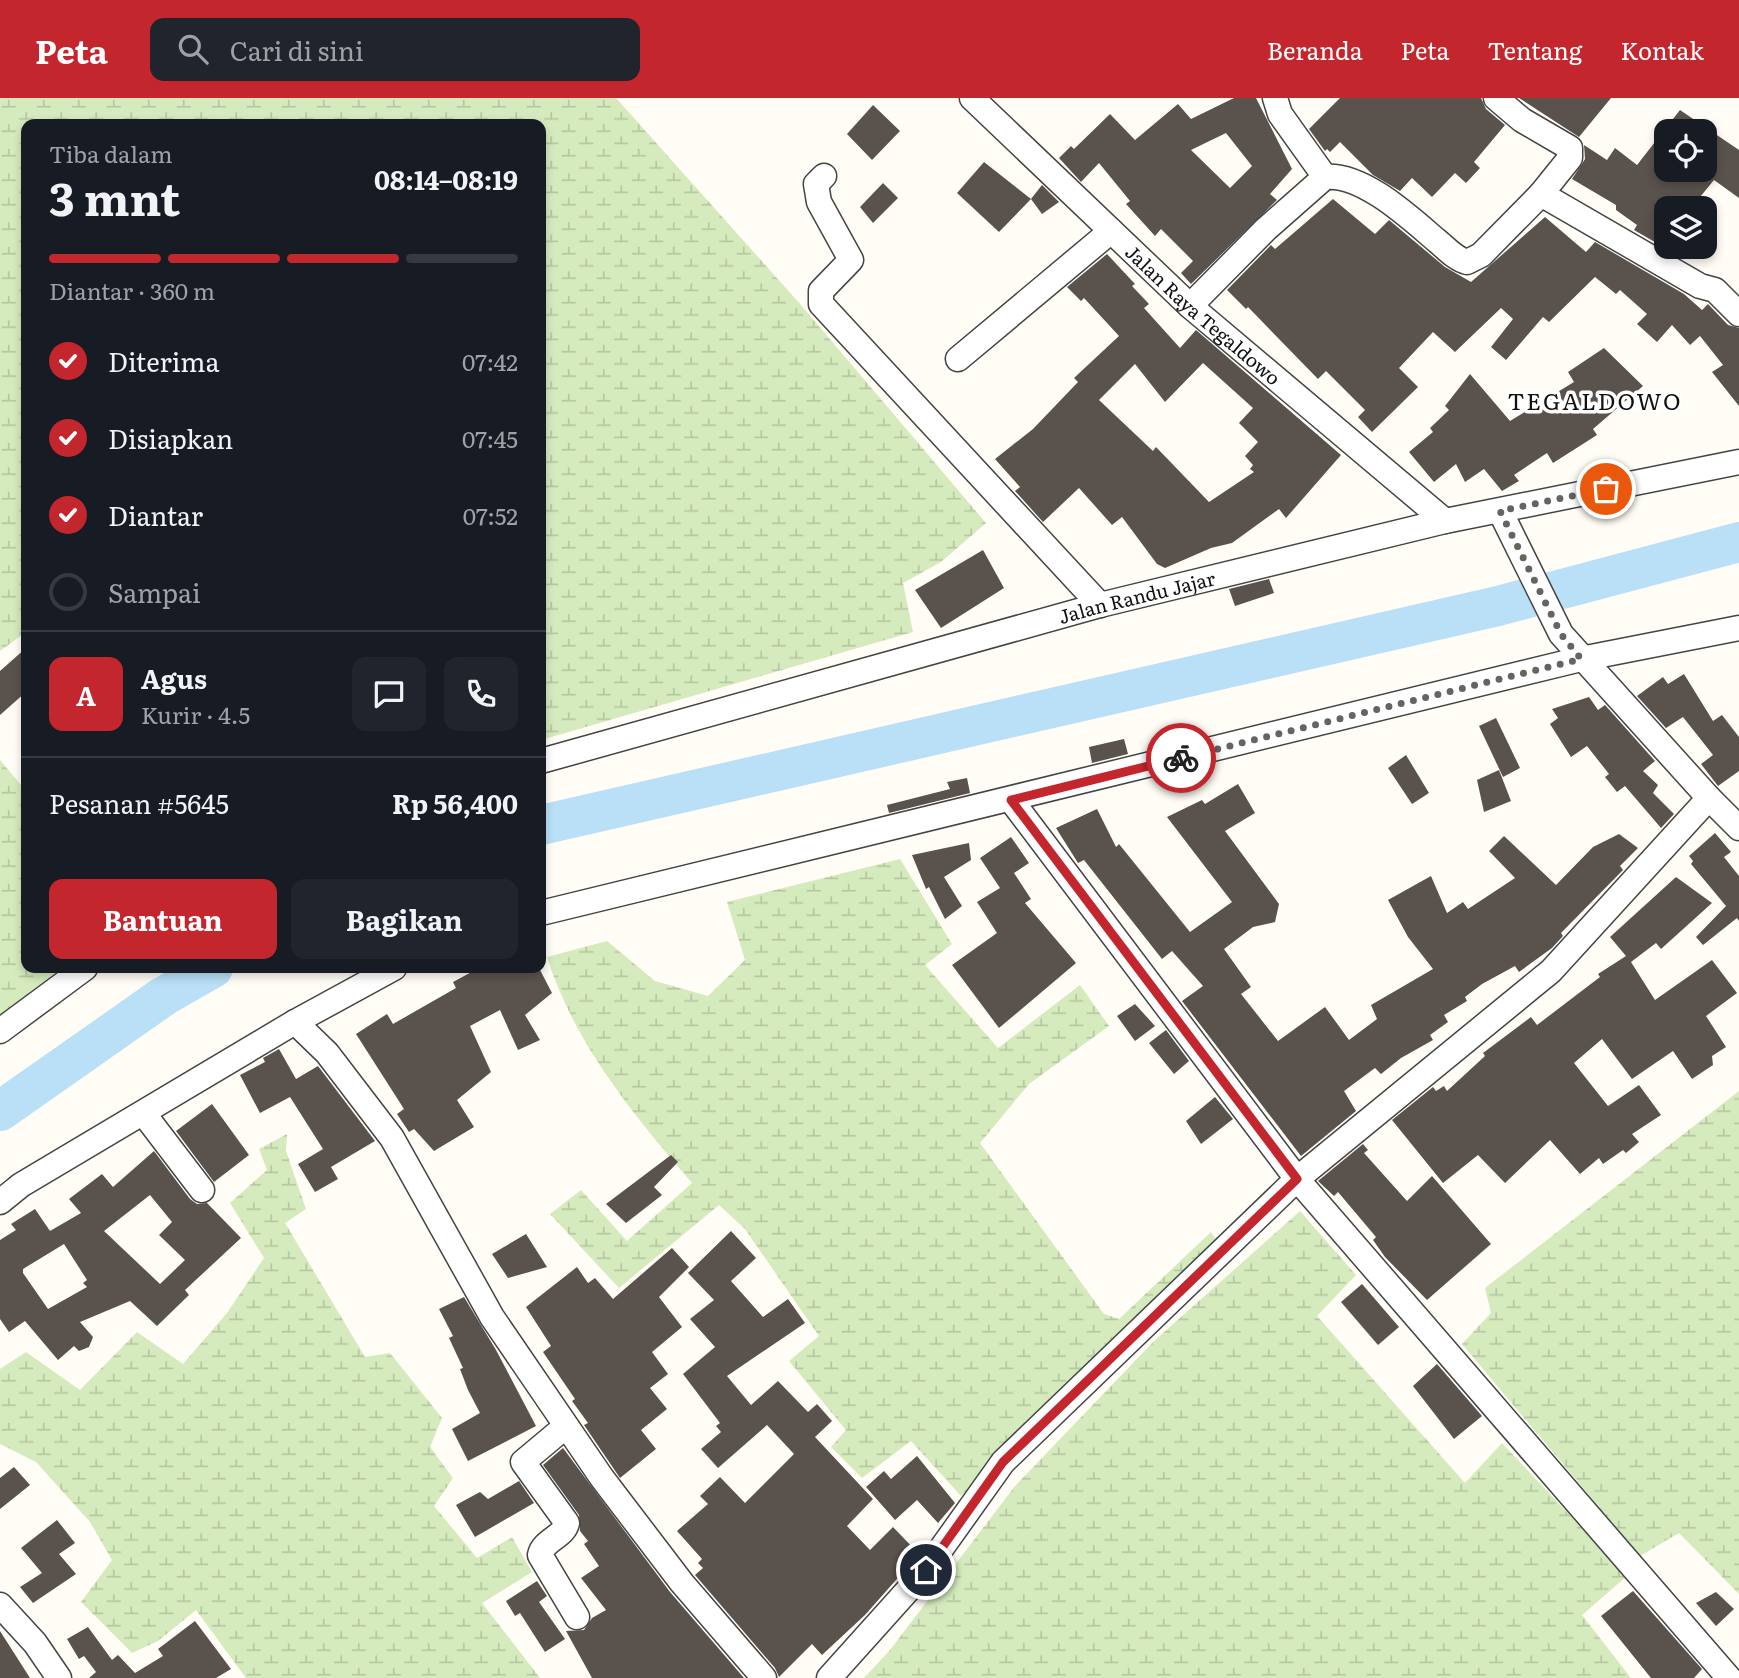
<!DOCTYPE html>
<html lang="id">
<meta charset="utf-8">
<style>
:root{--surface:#171b24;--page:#20242c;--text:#f1f3f6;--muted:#9ea1a6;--line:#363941;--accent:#c4262e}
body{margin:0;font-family:Literata,serif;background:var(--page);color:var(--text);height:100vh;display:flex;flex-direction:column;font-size:26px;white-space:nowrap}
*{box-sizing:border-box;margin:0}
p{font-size:23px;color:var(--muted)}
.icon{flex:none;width:38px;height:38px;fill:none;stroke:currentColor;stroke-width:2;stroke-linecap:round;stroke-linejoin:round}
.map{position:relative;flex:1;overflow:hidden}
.drawer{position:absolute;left:21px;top:21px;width:525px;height:854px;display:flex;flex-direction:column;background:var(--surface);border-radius:14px;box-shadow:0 4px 10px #0003}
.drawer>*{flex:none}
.controls{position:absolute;left:1654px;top:21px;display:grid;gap:14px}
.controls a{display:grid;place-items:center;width:63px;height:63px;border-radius:14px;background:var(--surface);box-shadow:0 4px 10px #0003;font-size:35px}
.pin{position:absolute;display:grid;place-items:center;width:60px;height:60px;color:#fff;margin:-30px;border:4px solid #fff;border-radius:50%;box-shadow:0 2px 7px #0007}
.courier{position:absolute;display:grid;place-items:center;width:70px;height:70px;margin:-35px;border:5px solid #c4262e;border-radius:50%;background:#fff;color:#222;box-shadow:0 2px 9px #0007}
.summary em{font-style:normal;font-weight:700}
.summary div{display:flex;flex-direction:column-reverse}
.summary{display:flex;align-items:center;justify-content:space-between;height:119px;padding:0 28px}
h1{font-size:46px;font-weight:700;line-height:52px}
.bar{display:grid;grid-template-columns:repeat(4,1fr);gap:10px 7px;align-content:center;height:84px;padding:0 28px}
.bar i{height:9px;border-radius:5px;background:var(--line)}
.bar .current{background:var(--accent)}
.bar p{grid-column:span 4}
.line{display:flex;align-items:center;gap:18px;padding:0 28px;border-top:2px solid var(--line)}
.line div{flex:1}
.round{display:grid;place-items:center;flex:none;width:74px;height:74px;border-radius:14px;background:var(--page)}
ol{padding:0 28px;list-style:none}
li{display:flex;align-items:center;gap:21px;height:77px}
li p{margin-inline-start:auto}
li .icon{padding:7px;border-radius:50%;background:var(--accent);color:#fff;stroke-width:4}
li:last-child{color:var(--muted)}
li i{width:38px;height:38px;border:4px solid var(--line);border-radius:50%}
.action{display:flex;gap:14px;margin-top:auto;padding:14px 28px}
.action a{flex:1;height:80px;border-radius:14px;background:var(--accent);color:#fff;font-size:28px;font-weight:700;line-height:80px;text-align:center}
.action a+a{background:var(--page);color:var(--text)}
header{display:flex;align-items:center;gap:42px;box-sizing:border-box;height:98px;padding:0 35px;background:var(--accent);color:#fff}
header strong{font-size:33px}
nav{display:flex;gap:38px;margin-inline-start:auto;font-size:24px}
.search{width:490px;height:63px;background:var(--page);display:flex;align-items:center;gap:18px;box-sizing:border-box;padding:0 24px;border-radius:14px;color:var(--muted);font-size:26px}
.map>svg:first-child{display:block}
.wetland{fill:url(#wetland-marsh)}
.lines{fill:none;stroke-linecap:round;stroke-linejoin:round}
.river{stroke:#b9e0f7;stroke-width:40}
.building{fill:#5a524d;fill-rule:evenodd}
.minor-casing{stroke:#444;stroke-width:27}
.minor{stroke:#fff;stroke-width:24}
.done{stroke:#646461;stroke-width:7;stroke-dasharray:0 12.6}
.route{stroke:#c4262e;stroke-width:9}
.labels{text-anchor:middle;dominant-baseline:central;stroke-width:7;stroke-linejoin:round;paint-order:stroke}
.street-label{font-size:19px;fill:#111;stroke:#fff}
.quarter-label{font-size:23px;letter-spacing:2px;fill:#111;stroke:#fff}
</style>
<header>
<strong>Peta</strong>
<div class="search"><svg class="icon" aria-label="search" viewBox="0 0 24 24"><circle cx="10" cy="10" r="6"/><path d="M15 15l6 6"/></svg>Cari di sini</div>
<nav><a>Beranda</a><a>Peta</a><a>Tentang</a><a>Kontak</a></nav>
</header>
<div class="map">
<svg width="1739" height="1580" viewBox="0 0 1739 1580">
<defs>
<pattern id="wetland-marsh" width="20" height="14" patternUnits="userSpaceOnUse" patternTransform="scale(1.75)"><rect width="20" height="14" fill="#d5ebbd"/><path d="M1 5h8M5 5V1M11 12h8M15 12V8" fill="none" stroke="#b6c8a1"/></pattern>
</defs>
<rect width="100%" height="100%" fill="#fffdf5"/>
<g class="wetland">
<path d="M 0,0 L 616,0 L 801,207 L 986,425 L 941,464 L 903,485 L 913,534 L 541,642 L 541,26 L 26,26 L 26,534 L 0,553 Z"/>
<path d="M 0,662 L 26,693 L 26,870 L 62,870 L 0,917 Z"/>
<path d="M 900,761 L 952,846 L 925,867 L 998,950 L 1080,887 L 1109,928 L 1029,986 L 980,1045 L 1104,1216 L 1119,1221 L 1211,1134 L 1221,1149 L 961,1398 L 911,1343 L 862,1380 L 831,1349 L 846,1332 L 789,1263 L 819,1238 L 745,1131 L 719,1107 L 619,1190 L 550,1116 L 581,1092 L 627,1143 L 692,1085 C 633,1016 575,947 547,859 L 607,843 L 655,883 L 708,898 L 745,862 L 727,804 Z"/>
<path d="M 1739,993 L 1739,1496 L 1679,1435 L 1640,1458 L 1462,1246 L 1491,1215 L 1485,1190 Z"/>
<path d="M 287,1036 L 286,1053 L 306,1111 L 285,1125 L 365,1259 L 390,1255 L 442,1320 L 430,1349 L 453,1380 L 434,1408 L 477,1460 L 512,1439 L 532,1474 L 482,1505 L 540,1580 L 246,1580 L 196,1512 L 158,1543 L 132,1555 L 81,1504 L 112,1462 L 90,1424 L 36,1364 L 0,1346 L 0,1271 L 26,1254 L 80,1292 L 137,1234 L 183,1266 L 227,1215 L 264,1160 L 230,1105 L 267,1072 L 259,1051 Z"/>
<path d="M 1300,1113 L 1356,1177 L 1317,1218 L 1465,1385 L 1502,1345 L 1627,1478 L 1582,1517 L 1631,1580 L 864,1580 L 890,1552 L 1015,1388 L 1154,1243 Z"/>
</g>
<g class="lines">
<g class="river">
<path d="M 541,727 L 1498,508 L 1739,444"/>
<path d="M 0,1013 L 164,898 L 213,870"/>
</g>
</g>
<g class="building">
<path d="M 1234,0 L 1256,0 L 1292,71 L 1270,96 L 1277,102 L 1191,186 L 1181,175 L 1193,163 L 1161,131 L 1155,138 L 1126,106 L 1130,103 L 1099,65 L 1081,84 L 1059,60 L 1071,48 L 1074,51 L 1110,16 L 1135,42 L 1178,6 L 1191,21 ZM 1226,35 L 1252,68 L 1230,90 L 1191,52 Z"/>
<path d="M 1340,0 L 1481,0 L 1486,11 L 1505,27 L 1474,64 L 1480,70 L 1466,85 L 1455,75 L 1432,99 L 1412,80 L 1400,93 L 1373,77 L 1340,44 L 1330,54 L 1327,51 L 1325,53 L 1309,31 Z"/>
<path d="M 1519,0 L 1611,0 L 1579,39 Z"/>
<path d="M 873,7 L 900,33 L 872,62 L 847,36 Z"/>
<path d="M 1680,12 L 1739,52 L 1739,100 L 1714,82 L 1691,110 L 1666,110 L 1666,140 L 1660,147 L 1634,132 L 1637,127 L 1616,112 L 1616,107 L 1572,81 L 1585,61 L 1584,47 L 1607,62 L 1615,50 L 1637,67 ZM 1666,33 L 1704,33 L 1704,72 L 1666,72 Z"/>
<path d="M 984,64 L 1031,101 L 999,134 L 957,95 Z"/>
<path d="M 883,85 L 898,100 L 873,125 L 860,109 Z"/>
<path d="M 1042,87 L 1059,104 L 1042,116 L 1031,101 Z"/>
<path d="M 1333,101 L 1375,136 L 1389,122 L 1445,169 L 1471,184 L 1545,119 L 1586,154 L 1595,144 L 1684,196 L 1702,212 L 1708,206 L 1728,227 L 1739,230 L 1739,308 L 1712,274 L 1723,267 L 1700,238 L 1690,247 L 1672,227 L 1657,244 L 1637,226 L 1647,216 L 1620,192 L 1616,196 L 1595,179 L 1549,224 L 1543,219 L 1506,262 L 1491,249 L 1513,221 L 1501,210 L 1455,254 L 1433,234 L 1399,270 L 1418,289 L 1372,334 L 1358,319 L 1365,312 L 1326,273 L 1318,281 L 1248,209 L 1246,211 L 1227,192 L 1271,147 L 1275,151 Z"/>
<path d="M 1107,156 L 1135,186 L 1132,188 L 1149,206 L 1144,210 L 1180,250 L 1196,232 L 1341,357 L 1286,420 L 1279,411 L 1232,445 L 1211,450 L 1165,470 L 1157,466 L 1122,419 L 1112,427 L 1079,390 L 1043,424 L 1015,393 L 1020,389 L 995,361 L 1033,331 L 1078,284 L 1074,280 L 1119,238 L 1084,200 L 1081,203 L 1067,189 ZM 1203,265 L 1253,310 L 1239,325 L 1258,344 L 1245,358 L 1253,367 L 1250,371 L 1254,374 L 1209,404 L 1156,349 L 1153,353 L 1099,302 L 1135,266 L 1165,304 Z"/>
<path d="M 1604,250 L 1643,288 L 1593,331 L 1597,337 L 1553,365 L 1547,355 L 1514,377 L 1519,383 L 1502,393 L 1484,371 L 1465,384 L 1456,366 L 1434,384 L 1409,354 L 1433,334 L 1430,330 L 1449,312 L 1445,308 L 1470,276 L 1510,323 L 1574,284 L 1568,274 Z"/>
<path d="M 983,452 L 1004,490 L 941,530 L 915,492 Z"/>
<path d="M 1269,481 L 1274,495 L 1235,508 L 1229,491 Z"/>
<path d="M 26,550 L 26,594 L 0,617 L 0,573 Z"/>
<path d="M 1684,576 L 1713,623 L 1722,617 L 1739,639 L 1739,673 L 1718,688 L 1701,666 L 1713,657 L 1683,619 L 1666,630 L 1637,598 L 1663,579 L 1668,586 Z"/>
<path d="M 1589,599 L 1598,612 L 1605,607 L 1655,663 L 1643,673 L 1658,687 L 1653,695 L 1674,716 L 1661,730 L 1625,688 L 1617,694 L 1605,679 L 1609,676 L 1587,648 L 1571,659 L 1550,626 L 1558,620 L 1552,611 Z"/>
<path d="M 1496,620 L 1520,670 L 1503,679 L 1479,628 Z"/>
<path d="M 1124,641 L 1128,656 L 1092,665 L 1089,649 Z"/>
<path d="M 1406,657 L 1429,695 L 1412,706 L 1388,670 Z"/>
<path d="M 1499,672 L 1511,703 L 1484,714 L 1477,682 Z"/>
<path d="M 967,680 L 970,695 L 889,715 L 887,707 L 950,691 L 947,684 Z"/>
<path d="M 1238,686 L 1255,715 L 1225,733 L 1279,806 L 1275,824 L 1253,829 L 1224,851 L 1251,889 L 1241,896 L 1278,943 L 1325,909 L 1349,942 L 1377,921 L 1371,907 L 1433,871 L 1408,839 L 1388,802 L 1431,778 L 1447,815 L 1463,804 L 1468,811 L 1515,780 L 1489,753 L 1504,738 L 1556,787 L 1593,749 L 1619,736 L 1638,750 L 1620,768 L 1623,772 L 1561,835 L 1563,838 L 1552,850 L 1519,874 L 1515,868 L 1482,886 L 1465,899 L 1467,903 L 1444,917 L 1448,924 L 1430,937 L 1433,942 L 1401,960 L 1381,976 L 1375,970 L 1344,993 L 1356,1013 L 1301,1058 L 1182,903 L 1203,888 L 1172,853 L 1162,861 L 1084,762 L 1078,765 L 1056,730 L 1097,711 L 1116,749 L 1119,746 L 1190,834 L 1232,804 L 1167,719 L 1202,702 L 1205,706 Z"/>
<path d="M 1715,735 L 1731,754 L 1724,759 L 1739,778 L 1739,823 L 1737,820 L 1703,847 L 1696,839 L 1726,808 L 1691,766 L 1693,763 L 1689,758 Z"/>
<path d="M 1011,739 L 1029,765 L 1014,775 L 1031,801 L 1025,805 L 1076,865 L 999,930 L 952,867 L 997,835 L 977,804 L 1000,790 L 980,760 Z"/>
<path d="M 969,745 L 971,762 L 944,779 L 962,808 L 945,821 L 929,789 L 926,791 L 912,757 Z"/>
<path d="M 1676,779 L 1712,805 L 1661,851 L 1656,845 L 1631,864 L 1655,902 L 1712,862 L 1737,895 L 1706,918 L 1726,949 L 1712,958 L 1713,967 L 1692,981 L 1673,953 L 1632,981 L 1602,941 L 1574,965 L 1608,1008 L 1639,987 L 1661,1017 L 1632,1036 L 1639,1044 L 1626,1055 L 1623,1052 L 1603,1066 L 1599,1060 L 1580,1076 L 1550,1042 L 1505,1085 L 1478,1057 L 1443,1085 L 1392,1022 L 1433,989 L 1436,993 L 1444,988 L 1447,993 L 1485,958 L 1483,955 L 1531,919 L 1537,927 L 1600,879 L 1598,876 L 1626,858 L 1610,839 Z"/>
<path d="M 479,870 L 539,870 L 552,895 L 525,917 L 540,942 L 518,952 L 500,912 L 470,928 L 491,974 L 457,1002 L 474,1029 L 434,1053 L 414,1031 L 409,1034 L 397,1016 L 404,1011 L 356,936 L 387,916 L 393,926 L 456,890 L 453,884 Z"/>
<path d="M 1135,906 L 1155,928 L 1135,943 L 1117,918 Z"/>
<path d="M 1166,932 L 1189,963 L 1174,976 L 1149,945 Z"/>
<path d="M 279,951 L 296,981 L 318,968 L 375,1043 L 331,1069 L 338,1081 L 315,1094 L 298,1066 L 323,1051 L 290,999 L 260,1015 L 240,977 L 265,964 L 263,960 Z"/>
<path d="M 1215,999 L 1233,1021 L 1201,1046 L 1186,1023 Z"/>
<path d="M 212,1006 L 249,1057 L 214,1084 L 176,1033 Z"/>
<path d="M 1363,1046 L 1368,1052 L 1364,1055 L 1407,1103 L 1432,1078 L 1491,1146 L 1427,1202 L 1385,1159 L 1373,1142 L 1376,1139 L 1338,1094 L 1334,1098 L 1318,1083 Z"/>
<path d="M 154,1053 L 190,1101 L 197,1106 L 207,1105 L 241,1140 L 185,1192 L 189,1197 L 157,1228 L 130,1203 L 80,1224 L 93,1239 L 89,1249 L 79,1253 L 74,1248 L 58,1262 L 25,1223 L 9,1234 L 0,1221 L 0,1142 L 16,1132 L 11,1126 L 35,1111 L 50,1133 L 81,1115 L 69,1101 L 102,1076 L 113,1089 ZM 150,1097 L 172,1124 L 159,1137 L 185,1162 L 160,1186 L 104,1133 ZM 64,1146 L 87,1182 L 83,1185 L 87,1189 L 48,1211 L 23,1175 L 23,1171 Z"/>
<path d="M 671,1057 L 678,1064 L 654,1089 L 662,1097 L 626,1125 L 606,1106 Z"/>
<path d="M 731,1133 L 756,1160 L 731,1183 L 763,1219 L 788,1201 L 805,1225 L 727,1278 L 751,1307 L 778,1283 L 808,1314 L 817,1306 L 832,1323 L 815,1339 L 873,1401 L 847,1428 L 870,1452 L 893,1429 L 919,1456 L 865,1517 L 822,1557 L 812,1546 L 779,1579 L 775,1570 L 695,1477 L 703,1470 L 698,1465 L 702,1461 L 677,1433 L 708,1406 L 700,1398 L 720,1379 L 745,1405 L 794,1356 L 767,1327 L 718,1370 L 701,1351 L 721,1334 L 716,1328 L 720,1325 L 683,1276 L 715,1249 L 690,1221 L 714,1202 L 688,1175 Z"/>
<path d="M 526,1136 L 547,1169 L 508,1180 L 492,1156 Z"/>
<path d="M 672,1150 L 689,1169 L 659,1199 L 682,1229 L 652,1254 L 668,1276 L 650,1290 L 667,1311 L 641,1332 L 656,1351 L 620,1380 L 584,1327 L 588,1325 L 572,1303 L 575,1301 L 543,1254 L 551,1248 L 526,1209 L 577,1169 L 588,1185 L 595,1180 L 613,1201 Z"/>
<path d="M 1362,1186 L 1399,1229 L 1378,1247 L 1341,1204 Z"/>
<path d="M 464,1199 L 496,1252 L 536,1328 L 468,1363 L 452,1331 L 480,1315 L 468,1292 L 460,1271 L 463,1270 L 449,1240 L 453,1238 L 439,1211 Z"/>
<path d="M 1437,1266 L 1482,1318 L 1454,1341 L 1413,1288 Z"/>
<path d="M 563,1350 L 670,1494 L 744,1580 L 592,1580 L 566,1533 L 584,1532 L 592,1520 L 606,1512 L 581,1480 L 599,1468 L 584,1446 L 588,1443 L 580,1433 L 579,1417 L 543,1367 Z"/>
<path d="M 917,1358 L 955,1405 L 938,1425 L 917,1402 L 895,1422 L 866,1389 L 884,1373 L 891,1381 Z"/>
<path d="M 14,1369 L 30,1387 L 0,1411 L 0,1380 Z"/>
<path d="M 519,1383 L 534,1405 L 475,1439 L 456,1407 L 480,1394 L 488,1401 Z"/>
<path d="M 57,1422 L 75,1445 L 59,1456 L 76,1476 L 33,1505 L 20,1489 L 42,1475 L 21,1450 Z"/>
<path d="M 537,1483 L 547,1498 L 539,1504 L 565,1541 L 545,1554 L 520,1515 L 515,1518 L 506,1503 Z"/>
<path d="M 1633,1493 L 1702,1571 L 1694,1580 L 1651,1580 L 1601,1518 Z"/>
<path d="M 1716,1494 L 1734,1511 L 1716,1528 L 1696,1505 Z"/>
<path d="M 195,1523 L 231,1571 L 216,1580 L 89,1580 L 96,1574 L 84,1558 L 79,1561 L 67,1541 L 88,1529 L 112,1562 L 118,1557 L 135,1575 L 163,1558 L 158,1551 Z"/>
<path d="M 0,1533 L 30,1580 L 0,1580 Z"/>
</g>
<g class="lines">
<defs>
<g id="minor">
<path id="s1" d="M 972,0 L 1190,208 L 1445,423"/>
<path d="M 1275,0 L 1280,16 L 1325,79"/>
<path d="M 1496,0 L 1522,22 L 1570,50 L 1570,60 L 1541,96"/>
<path d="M 824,78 L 816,86 L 819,104 L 851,162 L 821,193 L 821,206 L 1100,507"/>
<path d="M 1190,208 L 1266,131 L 1325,79 C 1362,75 1409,119 1436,142 C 1445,149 1455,161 1467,164 L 1481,157 L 1541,96 L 1700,188 L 1715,192 L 1739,216"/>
<path d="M 958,261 L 1111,133"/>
<path id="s2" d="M 541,663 L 1100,507 L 1445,423 L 1739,364"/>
<path d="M 1709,700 L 1739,730"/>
<path d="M 1011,702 L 1297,1081 L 1729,1580"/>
<path d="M 541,815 L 1581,561 L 1739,530"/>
<path d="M 295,924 L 327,955 L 392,1040 L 492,1219 L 602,1380 L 682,1485 L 764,1580"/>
<path d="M 0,933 L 85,870"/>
<path d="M 144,1016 L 202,1092"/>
<path d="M 0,1104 L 21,1087 L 295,924 L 394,870"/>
<path d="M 566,1328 L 523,1364 L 567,1425 C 564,1439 543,1442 540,1457 L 577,1519"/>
<path d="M 0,1507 L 35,1545 L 59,1580"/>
<path d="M 829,1580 L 926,1472 L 1003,1364 L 1297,1081 L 1551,873 L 1709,700 L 1561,536 L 1500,413"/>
</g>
</defs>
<use href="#minor" class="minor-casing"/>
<use href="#minor" class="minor"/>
</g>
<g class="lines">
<path class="done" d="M 1181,660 L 1581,561 L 1561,536 L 1500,413 L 1606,391"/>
<path class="route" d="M 926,1472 L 1003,1364 L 1297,1081 L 1011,702 L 1181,660"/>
</g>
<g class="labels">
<g class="street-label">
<text stroke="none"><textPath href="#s1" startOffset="317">Jalan Raya Tegaldowo</textPath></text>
<text stroke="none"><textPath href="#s2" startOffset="618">Jalan Randu Jajar</textPath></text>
</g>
<g class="quarter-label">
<text x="1595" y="302">TEGALDOWO</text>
</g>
</g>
</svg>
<div class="controls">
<a><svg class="icon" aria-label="locate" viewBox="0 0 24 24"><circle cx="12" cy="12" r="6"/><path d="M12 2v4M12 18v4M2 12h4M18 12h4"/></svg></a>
<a><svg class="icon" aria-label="layers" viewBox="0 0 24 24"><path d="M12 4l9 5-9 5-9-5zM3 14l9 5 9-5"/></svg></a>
</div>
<div class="pin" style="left:1606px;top:391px;background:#ea580c"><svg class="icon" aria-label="bag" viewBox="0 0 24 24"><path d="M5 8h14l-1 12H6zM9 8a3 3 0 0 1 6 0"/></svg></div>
<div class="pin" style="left:926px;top:1472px;background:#1f2937"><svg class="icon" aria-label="home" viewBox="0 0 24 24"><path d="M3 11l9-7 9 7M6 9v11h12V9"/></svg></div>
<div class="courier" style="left:1181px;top:660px"><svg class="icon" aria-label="bike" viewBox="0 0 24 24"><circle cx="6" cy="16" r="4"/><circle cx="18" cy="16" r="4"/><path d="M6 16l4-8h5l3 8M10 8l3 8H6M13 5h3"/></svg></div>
<section class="drawer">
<div class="summary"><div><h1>3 mnt</h1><p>Tiba dalam</p></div><em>08:14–08:19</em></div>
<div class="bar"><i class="current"></i><i class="current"></i><i class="current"></i><i></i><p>Diantar · 360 m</p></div>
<ol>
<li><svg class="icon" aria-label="check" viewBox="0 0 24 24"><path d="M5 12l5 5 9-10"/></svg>Diterima<p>07:42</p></li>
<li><svg class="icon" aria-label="check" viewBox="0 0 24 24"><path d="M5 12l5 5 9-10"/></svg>Disiapkan<p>07:45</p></li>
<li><svg class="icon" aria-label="check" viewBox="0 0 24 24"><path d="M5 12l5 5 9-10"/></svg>Diantar<p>07:52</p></li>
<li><i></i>Sampai</li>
</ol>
<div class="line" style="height:126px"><b class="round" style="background:var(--accent);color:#fff">A</b><div><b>Agus</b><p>Kurir · 4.5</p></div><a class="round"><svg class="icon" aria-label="chat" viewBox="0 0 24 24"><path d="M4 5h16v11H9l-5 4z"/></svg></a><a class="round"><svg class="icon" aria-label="phone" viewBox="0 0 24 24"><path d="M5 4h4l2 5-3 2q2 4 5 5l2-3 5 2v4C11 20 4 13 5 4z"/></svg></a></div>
<div class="line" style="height:91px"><div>Pesanan #5645</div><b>Rp 56,400</b></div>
<div class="action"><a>Bantuan</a><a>Bagikan</a></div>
</section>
</div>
